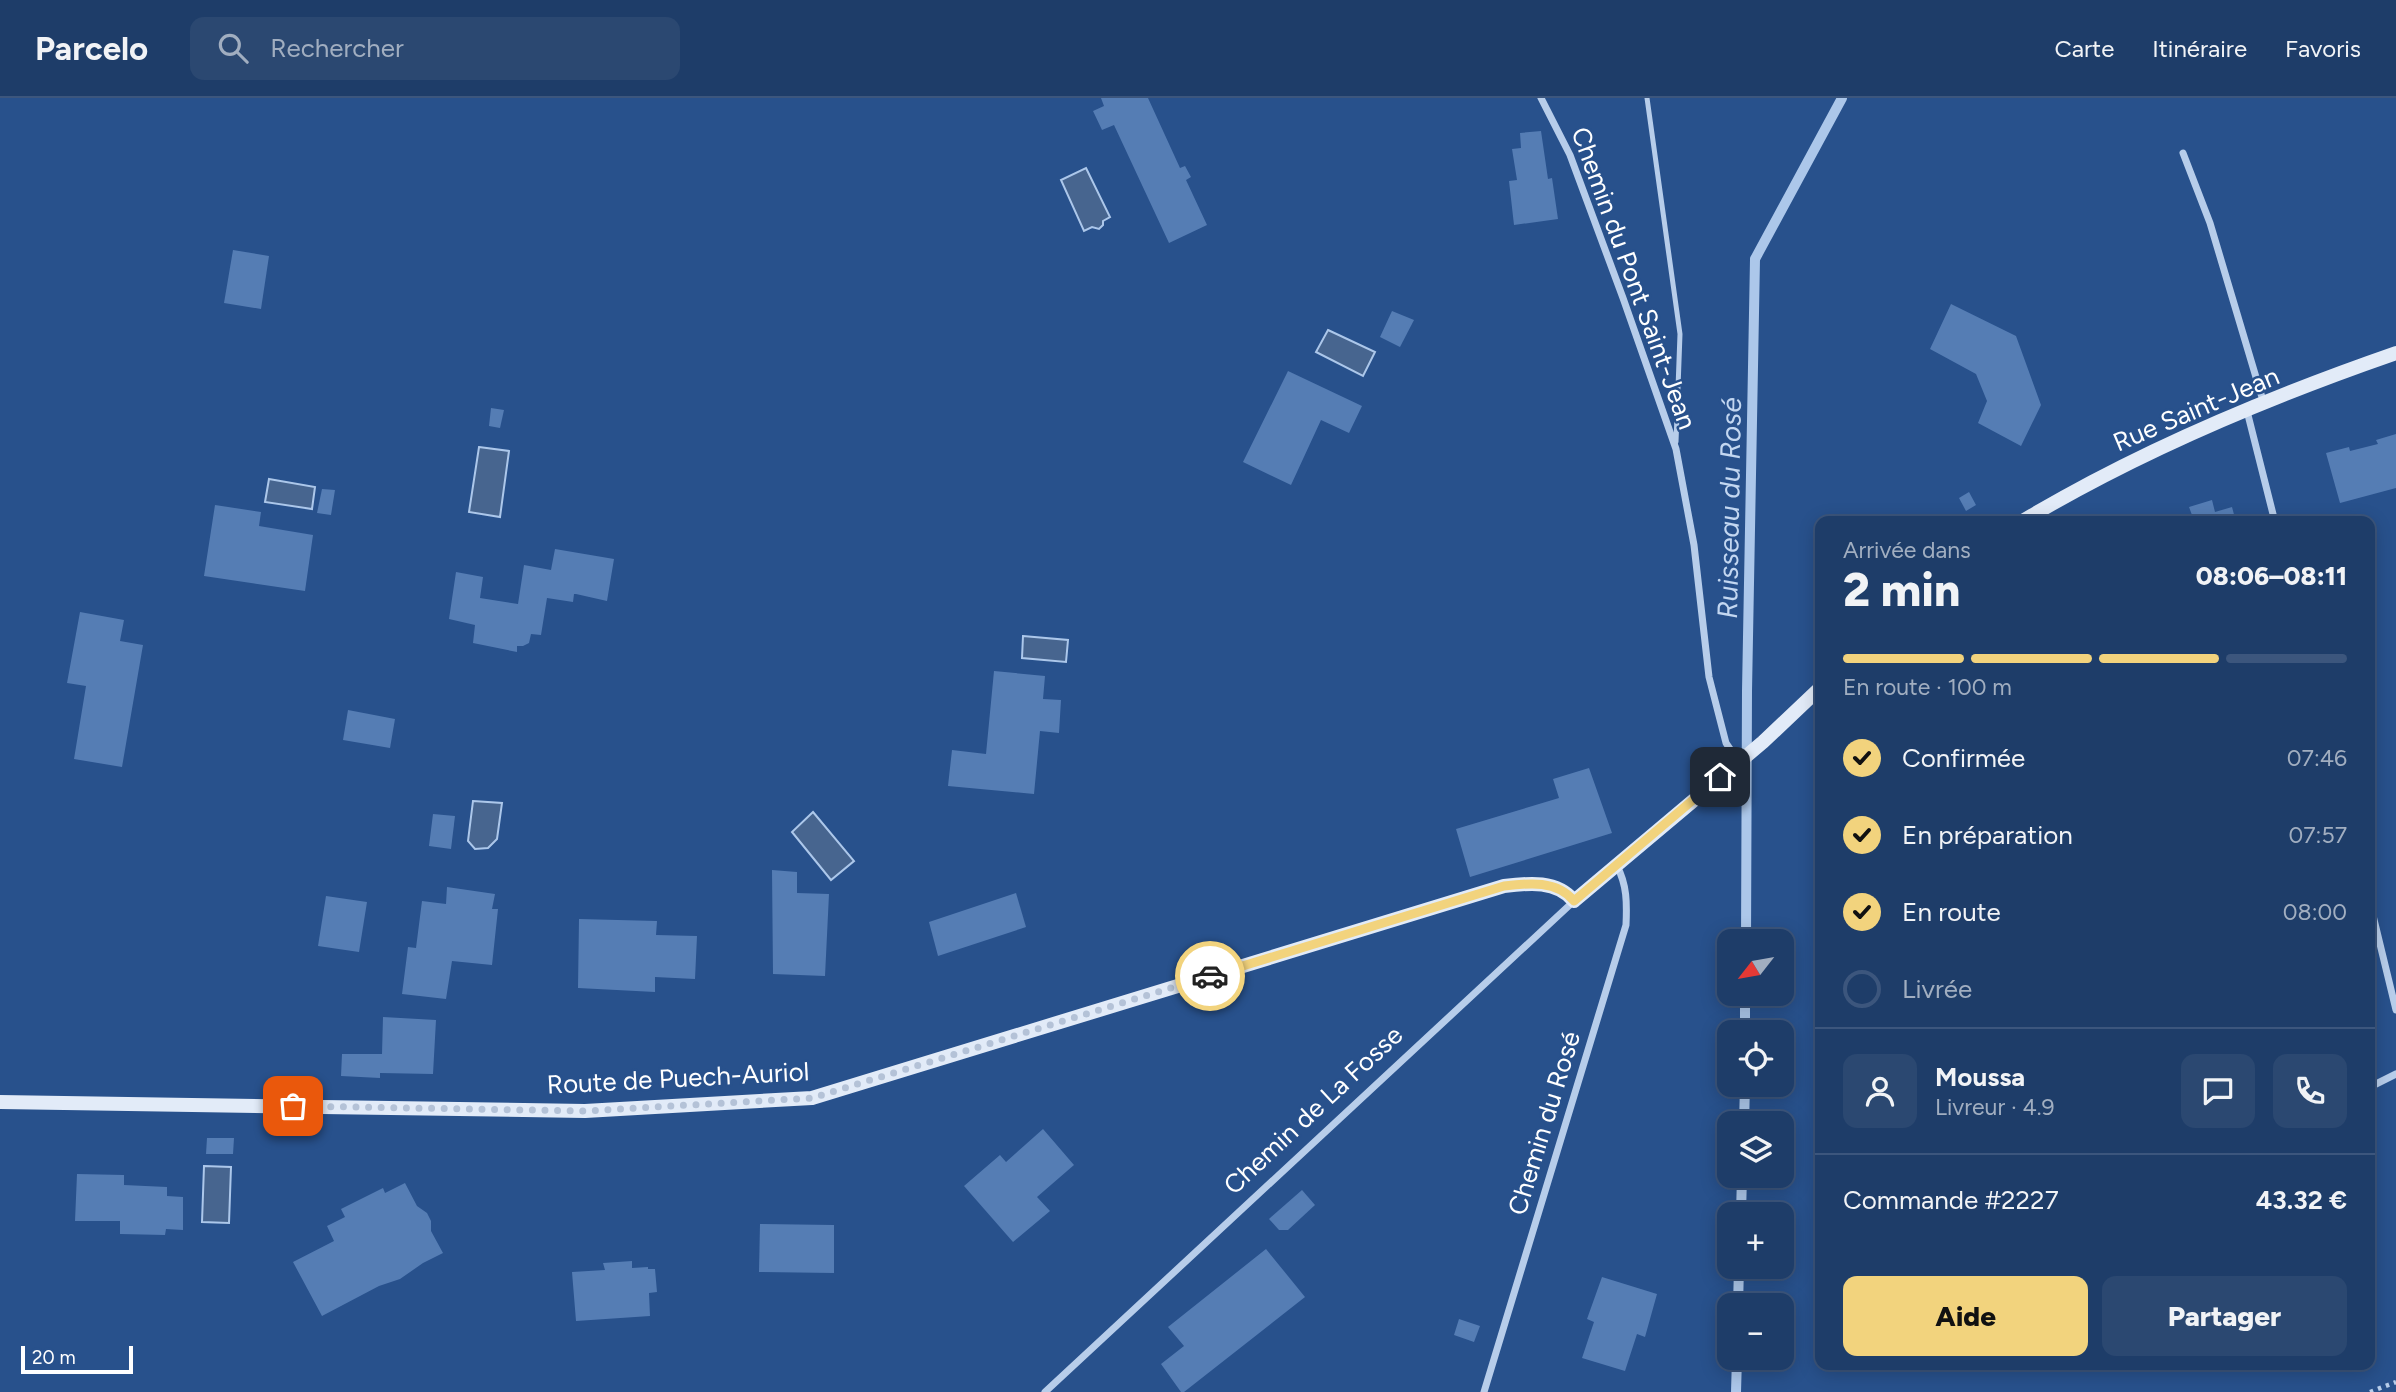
<!DOCTYPE html>
<html lang="fr">
<meta charset="utf-8">
<style>
:root{--surface:#1e3d69;--page:#2b4871;--text:#f1f3f6;--muted:#a1aec0;--line:#3c567d;--accent:#f2d37d}
body{margin:0;font-family:Figtree,sans-serif;background:var(--page);color:var(--text);height:100vh;display:flex;flex-direction:column;font-size:26px;white-space:nowrap}
*{box-sizing:border-box;margin:0}
p{font-size:23px;color:var(--muted)}
.icon{flex:none;width:38px;height:38px;fill:none;stroke:currentColor;stroke-width:2;stroke-linecap:round;stroke-linejoin:round}
.map{position:relative;flex:1;overflow:hidden}
.details{position:absolute;left:1815px;top:418px;width:560px;height:854px;display:flex;flex-direction:column;background:var(--surface);border-radius:14px;box-shadow:0 4px 18px #0003,0 0 0 2px var(--line)}
.details>*{flex:none}
.needle{width:46px;rotate:239deg}
.fabs{position:absolute;left:1717px;top:831px;display:grid;gap:14px}
.fabs a{display:grid;place-items:center;width:77px;height:77px;border-radius:14px;background:var(--surface);box-shadow:0 4px 18px #0003,0 0 0 2px var(--line);font-size:35px}
.scale{position:absolute;left:21px;bottom:18px;width:112px;box-sizing:border-box;padding-left:7px;border:4px solid #fff;border-top:0;font-size:19px;line-height:24px;white-space:nowrap;color:#fff;-webkit-text-stroke:5px #28518c;paint-order:stroke}
.pin{position:absolute;display:grid;place-items:center;width:60px;height:60px;color:#fff;margin:-30px;border-radius:14px;box-shadow:0 4px 10px #0006}
.courier{position:absolute;display:grid;place-items:center;width:70px;height:70px;margin:-35px;border:5px solid #f2d37d;border-radius:50%;background:#fff;color:#222;box-shadow:0 2px 9px #0007}
.headline em{font-style:normal;font-weight:800}
.headline div{display:flex;flex-direction:column-reverse}
.headline{display:flex;align-items:center;justify-content:space-between;height:119px;padding:0 28px}
h1{font-size:46px;font-weight:800;line-height:52px}
.bar{display:grid;grid-template-columns:repeat(4,1fr);gap:10px 7px;align-content:center;height:84px;padding:0 28px}
.bar i{height:9px;border-radius:5px;background:var(--line)}
.bar .active{background:var(--accent)}
.bar p{grid-column:span 4}
.line{display:flex;align-items:center;gap:18px;padding:0 28px;border-top:2px solid var(--line)}
.line div{flex:1}
.round{display:grid;place-items:center;flex:none;width:74px;height:74px;border-radius:14px;background:var(--page)}
ol{padding:0 28px;list-style:none}
li{display:flex;align-items:center;gap:21px;height:77px}
li p{margin-inline-start:auto}
li .icon{padding:7px;border-radius:50%;background:var(--accent);color:#111;stroke-width:4}
li:last-child{color:var(--muted)}
li i{width:38px;height:38px;border:4px solid var(--line);border-radius:50%}
.action{display:flex;gap:14px;margin-top:auto;padding:14px 28px}
.action a{flex:1;height:80px;border-radius:14px;background:var(--accent);color:#111;font-size:28px;font-weight:800;line-height:80px;text-align:center}
.action a+a{background:var(--page);color:var(--text)}
header{display:flex;align-items:center;gap:42px;box-sizing:border-box;height:98px;padding:0 35px;background:var(--surface);border-bottom:2px solid var(--line)}
header strong{font-size:33px}
nav{display:flex;gap:38px;margin-inline-start:auto;font-size:24px}
.search{width:490px;height:63px;background:var(--page);display:flex;align-items:center;gap:18px;box-sizing:border-box;padding:0 24px;border-radius:14px;color:var(--muted);font-size:26px}
.map>svg:first-child{display:block}
.water{fill:#47658f;stroke:#acc7ea;stroke-width:2}
.lines{fill:none;stroke-linecap:round;stroke-linejoin:round}
.stream{stroke:#acc7ea;stroke-width:10}
.building{fill:#557db4}
.path{stroke:#b7cdea;stroke-width:4.5;stroke-dasharray:3.5 5;stroke-linecap:butt}
.lane{stroke:#b7cdea;stroke-width:5}
.street{stroke:#b7cdea;stroke-width:7}
.secondary{stroke:#e2ebf8;stroke-width:14}
.done{stroke:#b4c2d7;stroke-width:7;stroke-dasharray:0 12.6}
.route{stroke:#f2d37d;stroke-width:9}
.labels{text-anchor:middle;dominant-baseline:central;stroke-width:5;stroke-linejoin:round;paint-order:stroke}
.street-label{font-size:26px;fill:#fff;stroke:#28518c}
.water-label{font-size:28px;font-style:italic;fill:#c3d7f1;stroke:#28518c}
</style>
<header>
<strong>Parcelo</strong>
<div class="search"><svg class="icon" aria-label="search" viewBox="0 0 24 24"><circle cx="10" cy="10" r="6"/><path d="M15 15l6 6"/></svg>Rechercher</div>
<nav><a>Carte</a><a>Itinéraire</a><a>Favoris</a></nav>
</header>
<div class="map">
<svg width="2396" height="1294" viewBox="0 0 2396 1294">
<rect width="100%" height="100%" fill="#28518c"/>
<g class="water">
<path d="M 1086,70 L 1110,119 L 1103,123 L 1103,127 L 1099,131 L 1092,129 L 1084,133 L 1061,82 Z"/>
<path d="M 1328,232 L 1375,254 L 1363,278 L 1316,254 Z"/>
<path d="M 479,349 L 509,353 L 500,419 L 469,414 Z"/>
<path d="M 269,381 L 315,389 L 312,411 L 265,404 Z"/>
<path d="M 1023,538 L 1068,542 L 1066,564 L 1022,560 Z"/>
<path d="M 473,703 L 502,705 L 497,741 L 488,750 L 475,751 L 468,743 Z"/>
<path d="M 813,714 L 854,763 L 831,782 L 792,734 Z"/>
<path d="M 204,1068 L 231,1069 L 229,1125 L 202,1124 Z"/>
</g>
<g class="lines">
<g class="stream">
<path d="M 1746,844 L 1747,593 L 1755,161 L 1842,0"/>
<path d="M 1745,934 L 1745,896"/>
<path d="M 1744,1026 L 1745,987"/>
<path d="M 1741,1116 L 1742,1078"/>
<path d="M 1738,1208 L 1739,1169"/>
<path d="M 1736,1294 L 1737,1260"/>
</g>
</g>
<g class="building">
<path d="M 1101,0 L 1148,0 L 1180,70 L 1185,68 L 1191,79 L 1186,82 L 1207,127 L 1169,145 L 1114,27 L 1102,32 L 1093,13 L 1104,8 Z"/>
<path d="M 1541,33 L 1548,81 L 1552,80 L 1558,121 L 1514,127 L 1509,83 L 1517,82 L 1512,51 L 1521,50 L 1520,35 Z"/>
<path d="M 233,152 L 269,158 L 261,211 L 224,205 Z"/>
<path d="M 1951,206 L 2016,238 L 2041,307 L 2021,348 L 1978,325 L 1987,303 L 1976,276 L 1930,251 Z"/>
<path d="M 1392,213 L 1414,222 L 1400,249 L 1380,239 Z"/>
<path d="M 1288,273 L 1362,308 L 1349,335 L 1321,322 L 1291,387 L 1243,364 Z"/>
<path d="M 491,310 L 504,312 L 500,330 L 489,328 Z"/>
<path d="M 2396,336 L 2396,390 L 2340,405 L 2326,355 L 2349,349 L 2350,353 L 2378,346 L 2376,342 Z"/>
<path d="M 322,391 L 335,392 L 331,417 L 317,415 Z"/>
<path d="M 1969,394 L 1976,407 L 1966,413 L 1959,400 Z"/>
<path d="M 2212,402 L 2215,414 L 2232,409 L 2236,424 L 2173,424 L 2192,417 L 2189,409 Z"/>
<path d="M 215,407 L 261,414 L 259,428 L 313,437 L 305,493 L 204,478 Z"/>
<path d="M 555,451 L 614,461 L 607,503 L 576,496 L 574,496 L 573,504 L 547,500 L 541,537 L 531,536 L 529,545 L 523,548 L 517,548 L 517,554 L 473,545 L 475,527 L 449,521 L 456,474 L 483,479 L 480,500 L 518,506 L 524,467 L 551,472 Z"/>
<path d="M 80,514 L 124,522 L 120,543 L 143,547 L 122,669 L 74,661 L 86,588 L 67,585 Z"/>
<path d="M 994,573 L 1045,578 L 1043,601 L 1061,602 L 1059,635 L 1040,633 L 1034,696 L 948,688 L 952,652 L 986,656 Z"/>
<path d="M 348,612 L 395,621 L 390,650 L 343,642 Z"/>
<path d="M 1589,670 L 1612,735 L 1470,779 L 1456,731 L 1559,700 L 1553,681 Z"/>
<path d="M 433,716 L 455,718 L 451,751 L 429,748 Z"/>
<path d="M 772,772 L 797,774 L 797,795 L 829,796 L 825,878 L 773,876 Z"/>
<path d="M 447,789 L 495,796 L 492,811 L 498,811 L 492,867 L 452,863 L 446,901 L 402,896 L 408,849 L 416,850 L 422,803 L 446,806 Z"/>
<path d="M 1016,795 L 1026,829 L 938,858 L 929,824 Z"/>
<path d="M 326,798 L 367,804 L 359,854 L 318,848 Z"/>
<path d="M 579,821 L 657,823 L 656,837 L 697,838 L 695,881 L 655,879 L 655,894 L 578,890 Z"/>
<path d="M 383,919 L 436,922 L 433,976 L 380,975 L 380,980 L 341,978 L 342,956 L 382,956 Z"/>
<path d="M 1043,1031 L 1074,1067 L 1037,1099 L 1050,1113 L 1013,1144 L 964,1088 L 1000,1057 L 1006,1064 Z"/>
<path d="M 207,1040 L 234,1040 L 233,1056 L 206,1056 Z"/>
<path d="M 77,1076 L 124,1077 L 124,1087 L 167,1089 L 167,1098 L 183,1099 L 183,1132 L 166,1131 L 165,1137 L 120,1136 L 120,1123 L 75,1123 Z"/>
<path d="M 405,1085 L 417,1108 L 427,1115 L 431,1123 L 431,1133 L 443,1155 L 423,1165 L 400,1181 L 379,1188 L 322,1218 L 293,1164 L 334,1143 L 327,1128 L 345,1119 L 341,1111 L 383,1090 L 385,1095 Z"/>
<path d="M 1302,1092 L 1315,1107 L 1288,1132 L 1279,1132 L 1269,1121 Z"/>
<path d="M 760,1126 L 834,1127 L 834,1175 L 759,1174 Z"/>
<path d="M 1266,1151 L 1305,1199 L 1184,1294 L 1181,1294 L 1161,1266 L 1184,1248 L 1168,1229 Z"/>
<path d="M 632,1163 L 632,1170 L 648,1169 L 648,1171 L 655,1171 L 657,1194 L 649,1195 L 650,1218 L 576,1223 L 572,1174 L 605,1172 L 603,1165 Z"/>
<path d="M 1602,1179 L 1657,1196 L 1645,1239 L 1637,1236 L 1625,1273 L 1582,1260 L 1594,1224 L 1587,1221 Z"/>
<path d="M 1459,1221 L 1480,1228 L 1474,1244 L 1454,1237 Z"/>
</g>
<g class="lines">
<path class="path" d="M 2370,1294 L 2396,1284"/>
<path class="lane" d="M 1647,0 L 1680,236 L 1676,344"/>
<g class="street">
<path d="M 1541,0 L 1570,57 L 1623,200 L 1676,351 L 1694,447 L 1709,579 L 1726,645 L 1739,664"/>
<path d="M 2183,55 L 2210,125 L 2264,306"/>
<path d="M 2247,313 L 2275,424"/>
<path d="M 2370,805 L 2396,912"/>
<path d="M 2370,989 L 2396,976"/>
<path d="M 1045,1294 L 1574,803"/>
<path d="M 1484,1294 L 1626,827 C 1627,805 1627,787 1617,768"/>
</g>
<g class="secondary">
<path d="M 2021,424 C 2137,354 2269,299 2396,255"/>
<path d="M 0,1004 L 585,1013 L 812,1000 L 1504,788 C 1529,785 1557,782 1574,803 L 1763,644 L 1820,590"/>
</g>
</g>
<g class="lines">
<path class="done" d="M 293,1008 L 585,1013 L 812,1000 L 1210,878"/>
<path class="route" d="M 1210,878 L 1504,788 C 1529,785 1557,782 1574,803 L 1720,679"/>
</g>
<g class="labels">
<g class="street-label">
<text transform="translate(1634 180) rotate(70)">Chemin du Pont Saint-Jean</text>
<text transform="translate(2196 311) rotate(-23)">Rue Saint-Jean</text>
<text transform="translate(678 980) rotate(-3)">Route de Puech-Auriol</text>
<text transform="translate(1313 1012) rotate(-43)">Chemin de La Fosse</text>
<text transform="translate(1544 1025) rotate(-73)">Chemin du Rosé</text>
</g>
<g class="water-label">
<text transform="translate(1729 410) rotate(-89)">Ruisseau du Rosé</text>
</g>
</g>
</svg>
<div class="fabs">
<a><svg class="needle" viewBox="-14 -14 28 28"><path d="M0-13l5 13h-10z" fill="#e53935"/><path d="M0 13l5-13h-10z" fill="#a1aec0"/></svg></a>
<a><svg class="icon" aria-label="locate" viewBox="0 0 24 24"><circle cx="12" cy="12" r="6"/><path d="M12 2v4M12 18v4M2 12h4M18 12h4"/></svg></a>
<a><svg class="icon" aria-label="layers" viewBox="0 0 24 24"><path d="M12 4l9 5-9 5-9-5zM3 14l9 5 9-5"/></svg></a>
<a>+</a>
<a>−</a>
</div>
<div class="scale">20 m</div>
<div class="pin" style="left:293px;top:1008px;background:#ea580c"><svg class="icon" aria-label="bag" viewBox="0 0 24 24"><path d="M5 8h14l-1 12H6zM9 8a3 3 0 0 1 6 0"/></svg></div>
<div class="pin" style="left:1720px;top:679px;background:#1f2937"><svg class="icon" aria-label="home" viewBox="0 0 24 24"><path d="M3 11l9-7 9 7M6 9v11h12V9"/></svg></div>
<div class="courier" style="left:1210px;top:878px"><svg class="icon" aria-label="car" viewBox="0 0 24 24"><path d="M5 17H2v-5l4-1 3-4h7l3 4 3 1v5h-3M9 17h6M6 11h13"/><circle cx="7" cy="17" r="2"/><circle cx="17" cy="17" r="2"/></svg></div>
<section class="details">
<div class="headline"><div><h1>2 min</h1><p>Arrivée dans</p></div><em>08:06–08:11</em></div>
<div class="bar"><i class="active"></i><i class="active"></i><i class="active"></i><i></i><p>En route · 100 m</p></div>
<ol>
<li><svg class="icon" aria-label="check" viewBox="0 0 24 24"><path d="M5 12l5 5 9-10"/></svg>Confirmée<p>07:46</p></li>
<li><svg class="icon" aria-label="check" viewBox="0 0 24 24"><path d="M5 12l5 5 9-10"/></svg>En préparation<p>07:57</p></li>
<li><svg class="icon" aria-label="check" viewBox="0 0 24 24"><path d="M5 12l5 5 9-10"/></svg>En route<p>08:00</p></li>
<li><i></i>Livrée</li>
</ol>
<div class="line" style="height:126px"><a class="round"><svg class="icon" aria-label="person" viewBox="0 0 24 24"><circle cx="12" cy="8" r="4"/><path d="M4 21q1-7 8-7t8 7"/></svg></a><div><b>Moussa</b><p>Livreur · 4.9</p></div><a class="round"><svg class="icon" aria-label="chat" viewBox="0 0 24 24"><path d="M4 5h16v11H9l-5 4z"/></svg></a><a class="round"><svg class="icon" aria-label="phone" viewBox="0 0 24 24"><path d="M5 4h4l2 5-3 2q2 4 5 5l2-3 5 2v4C11 20 4 13 5 4z"/></svg></a></div>
<div class="line" style="height:91px"><div>Commande #2227</div><b>43.32 €</b></div>
<div class="action"><a>Aide</a><a>Partager</a></div>
</section>
</div>
